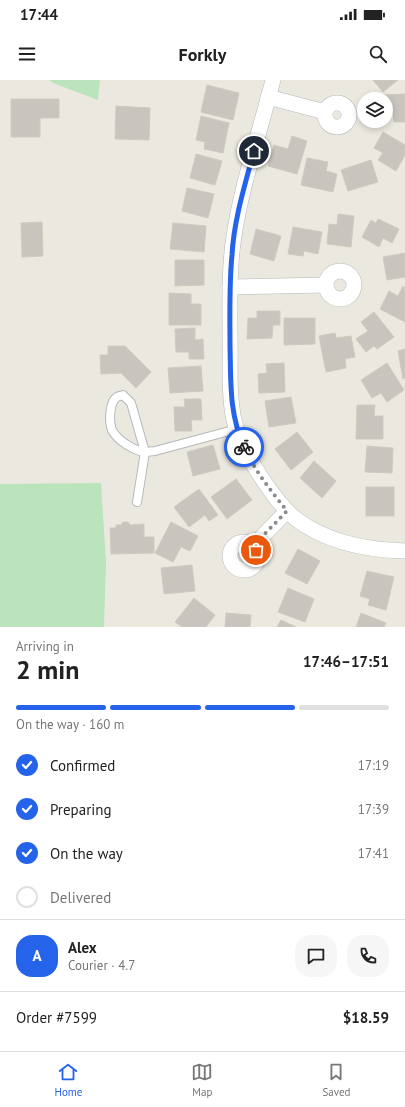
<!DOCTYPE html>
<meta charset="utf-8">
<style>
:root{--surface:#fff;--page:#f6f6f6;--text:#222;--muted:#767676;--line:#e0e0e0;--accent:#2563eb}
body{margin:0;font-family:"PT Sans",sans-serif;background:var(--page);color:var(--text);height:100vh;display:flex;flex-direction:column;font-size:15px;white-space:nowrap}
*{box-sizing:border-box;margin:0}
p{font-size:13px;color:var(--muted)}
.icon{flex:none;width:22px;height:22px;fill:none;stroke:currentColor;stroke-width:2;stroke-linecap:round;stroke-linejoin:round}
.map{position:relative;height:547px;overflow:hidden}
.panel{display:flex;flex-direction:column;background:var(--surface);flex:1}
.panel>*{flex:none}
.controls{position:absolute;left:357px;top:12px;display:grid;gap:8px}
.controls a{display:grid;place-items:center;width:36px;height:36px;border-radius:50%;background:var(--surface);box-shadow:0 2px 6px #0003;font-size:20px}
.pin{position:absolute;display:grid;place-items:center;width:34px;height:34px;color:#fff;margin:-17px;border:2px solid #fff;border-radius:50%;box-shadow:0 1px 4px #0007}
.courier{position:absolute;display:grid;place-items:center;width:40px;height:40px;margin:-20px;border:3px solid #2563eb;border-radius:50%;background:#fff;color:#222;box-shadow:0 1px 5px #0007}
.overview em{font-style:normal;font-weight:800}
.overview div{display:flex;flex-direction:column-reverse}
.overview{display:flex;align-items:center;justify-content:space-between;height:68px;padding:0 16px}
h1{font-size:26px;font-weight:800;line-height:30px}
.bar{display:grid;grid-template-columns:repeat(4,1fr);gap:6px 4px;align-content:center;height:48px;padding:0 16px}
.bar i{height:5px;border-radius:3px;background:var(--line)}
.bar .selected{background:var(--accent)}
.bar p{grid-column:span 4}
.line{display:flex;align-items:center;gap:10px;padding:0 16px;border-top:1px solid var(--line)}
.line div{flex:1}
.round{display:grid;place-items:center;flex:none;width:42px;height:42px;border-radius:16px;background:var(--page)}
ol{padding:0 16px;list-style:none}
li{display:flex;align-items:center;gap:12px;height:44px}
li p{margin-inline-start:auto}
li .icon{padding:4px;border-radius:50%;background:var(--accent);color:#fff;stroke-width:4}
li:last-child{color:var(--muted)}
li i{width:22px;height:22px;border:2px solid var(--line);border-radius:50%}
.status{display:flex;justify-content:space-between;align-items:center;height:28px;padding:0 20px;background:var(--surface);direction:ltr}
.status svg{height:11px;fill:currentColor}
header{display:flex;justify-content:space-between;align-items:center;height:52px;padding:0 16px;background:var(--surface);font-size:18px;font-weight:800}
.dock{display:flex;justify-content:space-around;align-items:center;height:56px;border-top:1px solid var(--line);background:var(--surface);font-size:11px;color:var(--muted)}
.dock a{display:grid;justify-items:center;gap:2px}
.dock .selected{color:var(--accent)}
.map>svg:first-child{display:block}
.green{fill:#bbe3bc}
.building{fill:#c8c5bf;stroke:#d0cabe}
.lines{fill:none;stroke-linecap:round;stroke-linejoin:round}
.service-casing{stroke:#b5b7bc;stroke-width:10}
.minor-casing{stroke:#b5b7bc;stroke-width:16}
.service{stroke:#fff;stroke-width:8}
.minor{stroke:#fff;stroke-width:15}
.done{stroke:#8b8d8c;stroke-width:4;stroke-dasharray:0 7.2}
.route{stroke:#2563eb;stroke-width:5}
</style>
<div class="status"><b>17:44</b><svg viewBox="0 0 49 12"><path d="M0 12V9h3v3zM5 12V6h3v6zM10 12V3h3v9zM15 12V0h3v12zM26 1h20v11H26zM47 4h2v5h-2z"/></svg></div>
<header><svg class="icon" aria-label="menu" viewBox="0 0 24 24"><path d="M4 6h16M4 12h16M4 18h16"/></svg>Forkly<svg class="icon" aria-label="search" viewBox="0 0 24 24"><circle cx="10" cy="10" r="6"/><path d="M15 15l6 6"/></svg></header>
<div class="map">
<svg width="405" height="547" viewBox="0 0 405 547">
<rect width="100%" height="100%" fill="#ebe9df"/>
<g class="green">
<path d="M 49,0 L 100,0 L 98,20 L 53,3 Z"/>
<path d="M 101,403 L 106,482 L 104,547 L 0,547 L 0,404 Z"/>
</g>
<g class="building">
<path d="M 373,0 L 398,0 L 383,12 Z"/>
<path d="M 207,5 L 239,13 L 233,40 L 201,32 Z"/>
<path d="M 405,14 L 405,42 L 394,42 L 393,33 L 386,33 L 386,19 L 383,19 L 383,15 Z"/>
<path d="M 11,19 L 59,19 L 59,38 L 40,38 L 40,57 L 11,57 Z"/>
<path d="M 116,26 L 150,28 L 149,60 L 115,59 Z"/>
<path d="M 201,36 L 229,43 L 223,73 L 204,69 L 205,62 L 196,60 Z"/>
<path d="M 383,52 L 405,65 L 405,75 L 396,91 L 378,80 L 383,73 L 374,68 Z"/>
<path d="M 292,56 L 307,61 L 297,94 L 268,86 L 274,65 L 288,69 Z"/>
<path d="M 196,74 L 222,81 L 215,105 L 190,98 Z"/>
<path d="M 307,78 L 328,82 L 326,91 L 337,94 L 333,112 L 301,105 Z"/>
<path d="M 371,80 L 378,102 L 348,111 L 341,90 Z"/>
<path d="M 187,108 L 214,114 L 208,138 L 182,131 Z"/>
<path d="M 338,134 L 354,136 L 351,167 L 327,164 L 329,144 L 337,145 Z"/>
<path d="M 378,139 L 399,149 L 392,163 L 383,158 L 379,167 L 362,157 L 371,140 L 376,143 Z"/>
<path d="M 42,142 L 43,176 L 22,177 L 21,143 Z"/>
<path d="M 173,143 L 206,146 L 204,172 L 170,169 Z"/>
<path d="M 293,147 L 322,152 L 318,174 L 304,171 L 303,176 L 288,174 Z"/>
<path d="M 256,149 L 281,156 L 274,181 L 250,174 Z"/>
<path d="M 405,173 L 405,197 L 387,200 L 383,177 Z"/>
<path d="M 175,180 L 204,180 L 204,205 L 175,206 Z"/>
<path d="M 403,206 L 405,208 L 405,242 L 380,229 L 389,211 L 398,216 Z"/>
<path d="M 169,213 L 191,214 L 191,224 L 201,224 L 201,245 L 169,245 Z"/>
<path d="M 257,231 L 280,231 L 280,245 L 273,245 L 272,258 L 247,259 L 248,238 L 257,238 Z"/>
<path d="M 374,232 L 394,257 L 377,269 L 374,266 L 366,272 L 356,259 L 368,251 L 361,242 Z"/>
<path d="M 284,238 L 315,238 L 315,264 L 284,265 Z"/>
<path d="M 195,248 L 195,260 L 203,259 L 204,279 L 189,279 L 189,272 L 176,272 L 175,249 Z"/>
<path d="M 335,253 L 336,258 L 351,256 L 355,277 L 345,279 L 346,288 L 326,292 L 319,256 Z"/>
<path d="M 108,266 L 125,266 L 151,292 L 136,308 L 121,293 L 101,294 L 100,275 L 108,275 Z"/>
<path d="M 405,269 L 405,298 L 403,299 L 398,271 Z"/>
<path d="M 284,283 L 285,312 L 259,313 L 258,294 L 267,293 L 266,284 Z"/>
<path d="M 387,283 L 404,310 L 387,322 L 381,313 L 372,318 L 361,300 Z"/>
<path d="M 201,286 L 203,311 L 170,313 L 168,288 Z"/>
<path d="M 291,317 L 296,343 L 269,347 L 265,321 Z"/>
<path d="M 184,319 L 201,319 L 202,340 L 191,340 L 192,351 L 175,351 L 174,327 L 185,327 Z"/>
<path d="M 357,325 L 375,325 L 374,336 L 383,336 L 383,359 L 356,359 Z"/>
<path d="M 297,352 L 313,372 L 291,390 L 275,369 Z"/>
<path d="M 213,365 L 220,389 L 193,396 L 187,372 Z"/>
<path d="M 367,366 L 393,368 L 392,393 L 365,392 Z"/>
<path d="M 314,381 L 336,401 L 322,418 L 300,398 Z"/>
<path d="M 236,399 L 252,420 L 227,439 L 211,417 Z"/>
<rect x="366" y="407" width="28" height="29"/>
<path d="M 199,409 L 218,435 L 209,441 L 205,435 L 189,447 L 174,427 Z"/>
<path d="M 123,442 L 128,442 L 130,445 L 144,444 L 144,457 L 154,457 L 154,473 L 111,474 L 110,448 L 116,448 L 116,445 L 121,445 Z"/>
<path d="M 171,442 L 198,456 L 190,471 L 181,467 L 173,482 L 155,473 Z"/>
<path d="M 298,469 L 320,481 L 307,504 L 285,493 Z"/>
<path d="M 192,485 L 195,511 L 164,514 L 161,488 Z"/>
<path d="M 367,491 L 394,497 L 386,530 L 368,525 L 370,519 L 360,516 Z"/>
<path d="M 288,508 L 314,519 L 305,542 L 278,532 Z"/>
<path d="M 194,518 L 215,535 L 206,547 L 182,547 L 175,542 Z"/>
<path d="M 226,533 L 251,535 L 250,547 L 225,547 Z"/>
<path d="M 361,533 L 386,543 L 384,547 L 356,547 Z"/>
<path d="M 281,540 L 296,547 L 277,547 Z"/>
</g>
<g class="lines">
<defs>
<path id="service" d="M 137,422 L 145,372 L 131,323 L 123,315 C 121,316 118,316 117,317 C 109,322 109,342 112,350 C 117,360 134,371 145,372 C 148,372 152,371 155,371 L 237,349"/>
<g id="minor">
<path d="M 273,0 C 260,52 242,103 234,156 C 229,188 230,220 230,252 C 231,281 228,312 234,340 C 239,361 250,380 261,397 C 271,412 282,428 296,439 C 326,462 368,470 405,471"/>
<path d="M 268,17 L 325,32"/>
<circle cx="337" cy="35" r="12"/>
<circle cx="340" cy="205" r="14"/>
<path d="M 230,207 L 326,205"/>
<circle cx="244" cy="476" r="14"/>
<path d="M 253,466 L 287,431"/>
</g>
</defs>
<use href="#service" class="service-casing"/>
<use href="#minor" class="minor-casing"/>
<use href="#service" class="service"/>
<use href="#minor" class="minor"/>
</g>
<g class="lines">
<path class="done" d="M 244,367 C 255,391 271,411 287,431 L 253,466 L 256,470"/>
<path class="route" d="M 244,367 C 229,333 231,303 230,266 C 230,236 229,205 232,175 C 234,139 245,105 254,71"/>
</g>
</svg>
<div class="controls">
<a><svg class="icon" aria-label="layers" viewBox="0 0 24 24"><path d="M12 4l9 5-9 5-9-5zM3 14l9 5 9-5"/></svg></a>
</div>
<div class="pin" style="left:256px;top:470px;background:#ea580c"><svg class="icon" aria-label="bag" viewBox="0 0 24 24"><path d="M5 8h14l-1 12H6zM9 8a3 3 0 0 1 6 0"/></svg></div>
<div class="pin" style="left:254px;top:71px;background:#1f2937"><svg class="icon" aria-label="home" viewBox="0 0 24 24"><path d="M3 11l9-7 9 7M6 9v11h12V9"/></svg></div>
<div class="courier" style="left:244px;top:367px"><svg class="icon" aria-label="bike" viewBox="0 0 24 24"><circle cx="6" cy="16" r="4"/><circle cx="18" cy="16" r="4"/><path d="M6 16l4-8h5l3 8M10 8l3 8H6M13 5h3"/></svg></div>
</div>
<section class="panel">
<div class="overview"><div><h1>2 min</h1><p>Arriving in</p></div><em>17:46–17:51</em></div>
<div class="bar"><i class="selected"></i><i class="selected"></i><i class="selected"></i><i></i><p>On the way · 160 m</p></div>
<ol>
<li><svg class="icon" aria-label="check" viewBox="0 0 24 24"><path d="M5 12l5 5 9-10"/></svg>Confirmed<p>17:19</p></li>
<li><svg class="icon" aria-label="check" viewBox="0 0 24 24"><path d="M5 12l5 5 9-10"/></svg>Preparing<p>17:39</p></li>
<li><svg class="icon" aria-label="check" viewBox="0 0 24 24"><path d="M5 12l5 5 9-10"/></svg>On the way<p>17:41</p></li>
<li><i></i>Delivered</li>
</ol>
<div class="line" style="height:72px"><b class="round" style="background:var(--accent);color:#fff">A</b><div><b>Alex</b><p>Courier · 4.7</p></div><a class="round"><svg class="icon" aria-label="chat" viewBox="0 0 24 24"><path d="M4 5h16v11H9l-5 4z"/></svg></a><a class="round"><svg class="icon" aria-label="phone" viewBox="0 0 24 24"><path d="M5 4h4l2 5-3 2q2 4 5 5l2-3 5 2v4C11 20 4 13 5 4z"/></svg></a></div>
<div class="line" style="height:52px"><div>Order #7599</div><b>$18.59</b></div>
</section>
<nav class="dock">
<a class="selected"><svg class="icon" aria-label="home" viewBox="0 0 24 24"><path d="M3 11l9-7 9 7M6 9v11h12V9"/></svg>Home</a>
<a><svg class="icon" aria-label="map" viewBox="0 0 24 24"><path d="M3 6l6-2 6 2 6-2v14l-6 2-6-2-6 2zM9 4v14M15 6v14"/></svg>Map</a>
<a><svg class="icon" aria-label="saved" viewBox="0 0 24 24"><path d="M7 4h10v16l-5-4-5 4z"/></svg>Saved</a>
</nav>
